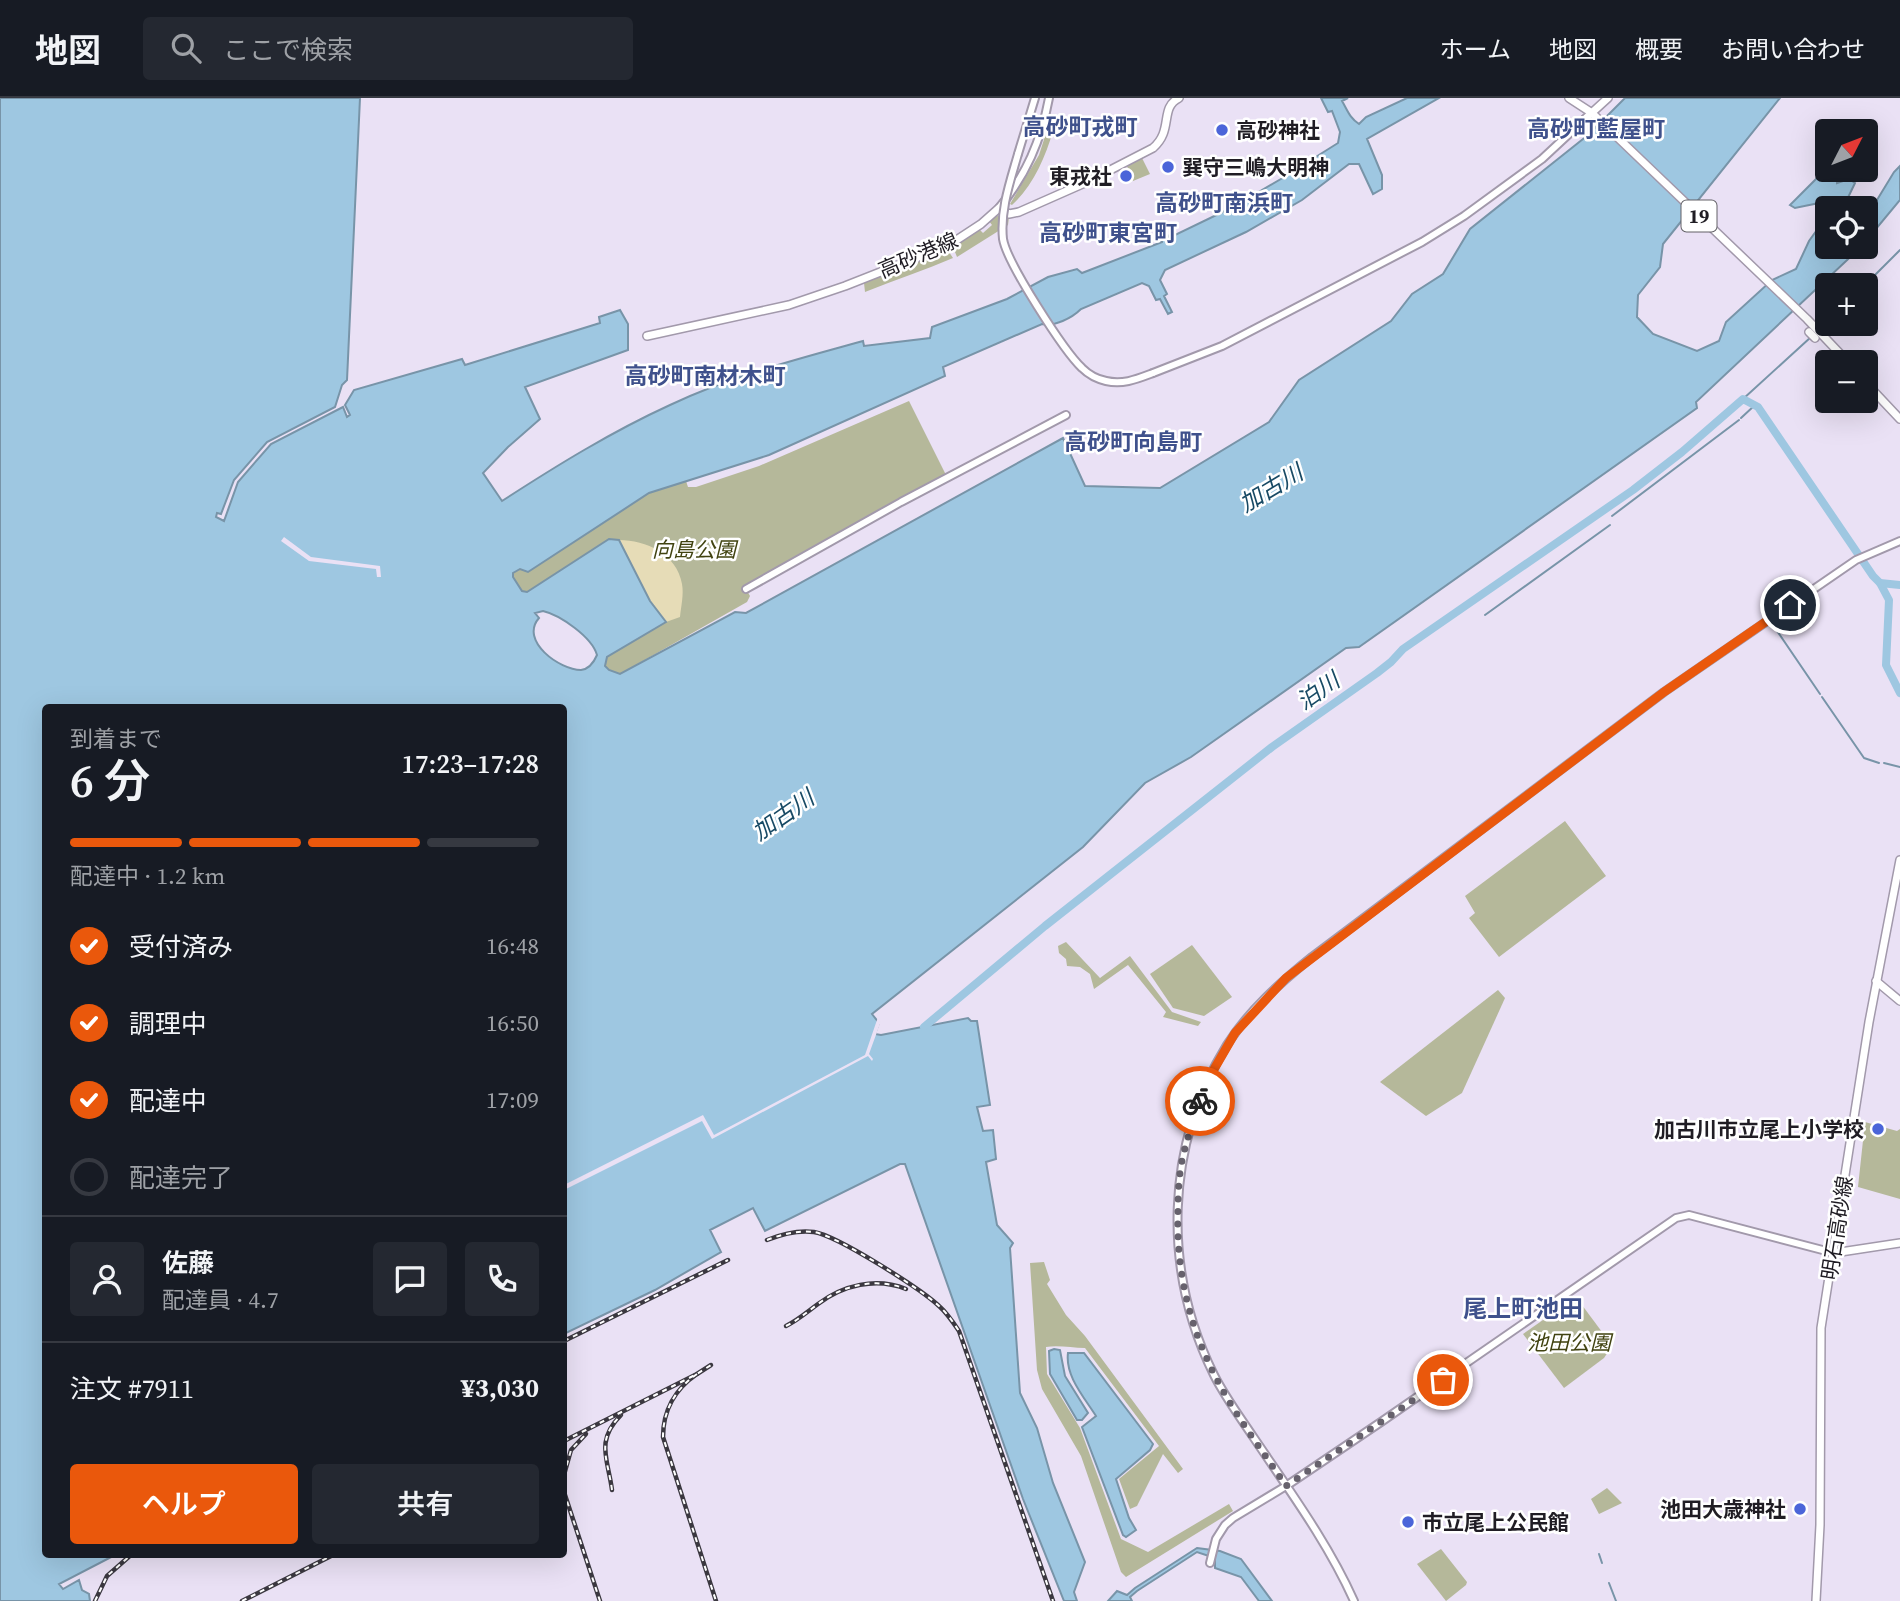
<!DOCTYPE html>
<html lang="ja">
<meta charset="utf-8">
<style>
:root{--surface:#171b24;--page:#242831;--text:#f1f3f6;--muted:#9ea1a6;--line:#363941;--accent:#ea580c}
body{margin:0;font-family:"Source Serif 4","Noto Sans JP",serif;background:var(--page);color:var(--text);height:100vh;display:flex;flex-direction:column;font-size:26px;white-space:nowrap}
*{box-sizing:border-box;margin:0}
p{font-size:23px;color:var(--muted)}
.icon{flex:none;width:38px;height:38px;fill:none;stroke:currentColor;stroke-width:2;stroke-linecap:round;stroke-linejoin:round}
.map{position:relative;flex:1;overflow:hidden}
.details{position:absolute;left:42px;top:606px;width:525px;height:854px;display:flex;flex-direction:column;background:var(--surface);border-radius:7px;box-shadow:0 7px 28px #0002}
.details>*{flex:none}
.needle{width:46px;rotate:48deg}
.tools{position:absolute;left:1815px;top:21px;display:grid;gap:14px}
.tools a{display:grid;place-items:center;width:63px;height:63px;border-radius:7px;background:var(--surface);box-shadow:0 7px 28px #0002;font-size:35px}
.pin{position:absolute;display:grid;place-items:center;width:60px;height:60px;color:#fff;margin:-30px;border:4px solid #fff;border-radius:50%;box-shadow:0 2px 7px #0007}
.courier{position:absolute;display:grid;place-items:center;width:70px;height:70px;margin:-35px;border:5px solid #ea580c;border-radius:50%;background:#fff;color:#222;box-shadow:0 2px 9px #0007}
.overview em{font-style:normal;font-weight:600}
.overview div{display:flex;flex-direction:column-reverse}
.overview{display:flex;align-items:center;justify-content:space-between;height:119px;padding:0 28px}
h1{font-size:46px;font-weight:600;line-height:52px}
.bar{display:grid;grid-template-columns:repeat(4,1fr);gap:10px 7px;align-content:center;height:84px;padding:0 28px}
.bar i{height:9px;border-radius:5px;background:var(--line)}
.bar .active{background:var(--accent)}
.bar p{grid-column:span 4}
.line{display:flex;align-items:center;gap:18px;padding:0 28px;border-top:2px solid var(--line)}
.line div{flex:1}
.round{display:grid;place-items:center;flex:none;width:74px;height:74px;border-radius:7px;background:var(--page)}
ol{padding:0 28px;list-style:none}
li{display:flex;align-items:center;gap:21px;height:77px}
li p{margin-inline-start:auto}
li .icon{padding:7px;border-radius:50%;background:var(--accent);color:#fff;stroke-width:4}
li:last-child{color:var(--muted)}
li i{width:38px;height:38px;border:4px solid var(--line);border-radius:50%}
.primary-button{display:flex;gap:14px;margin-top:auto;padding:14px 28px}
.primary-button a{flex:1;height:80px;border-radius:7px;background:var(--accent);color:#fff;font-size:28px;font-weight:600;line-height:80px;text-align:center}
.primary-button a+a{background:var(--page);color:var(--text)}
header{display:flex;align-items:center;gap:42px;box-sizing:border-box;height:98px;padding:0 35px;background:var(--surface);border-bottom:2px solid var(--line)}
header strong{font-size:33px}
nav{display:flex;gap:38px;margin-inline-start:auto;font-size:24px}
.search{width:490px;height:63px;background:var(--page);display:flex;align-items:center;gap:18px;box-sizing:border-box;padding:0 24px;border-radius:7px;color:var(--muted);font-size:26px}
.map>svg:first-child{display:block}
.green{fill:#b5b89a}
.sand{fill:#e6dcb7}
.water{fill:#9ec7e1;stroke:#7894a8;stroke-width:2;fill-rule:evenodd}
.pier{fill:#eae1f5}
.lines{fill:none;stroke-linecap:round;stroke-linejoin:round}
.stream{stroke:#7894a8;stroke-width:2}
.river{stroke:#9ec7e1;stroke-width:8}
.minor-casing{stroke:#a299ab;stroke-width:10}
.major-casing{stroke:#a299ab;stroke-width:10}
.minor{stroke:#fff;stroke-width:6}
.major{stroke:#fff;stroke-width:7}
.rail-casing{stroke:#3b3840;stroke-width:4.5}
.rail{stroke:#fff;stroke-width:2;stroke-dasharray:5;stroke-linecap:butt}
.minor-bridge-casing{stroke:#a299ab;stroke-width:10;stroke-linecap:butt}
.minor-bridge{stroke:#fff;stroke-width:6}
.done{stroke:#67626d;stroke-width:7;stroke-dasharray:0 12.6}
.route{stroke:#ea580c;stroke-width:9}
.poi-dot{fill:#4b65d9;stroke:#fff;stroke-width:2.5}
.labels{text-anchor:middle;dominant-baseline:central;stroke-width:5;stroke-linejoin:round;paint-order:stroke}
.shield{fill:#fff;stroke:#636166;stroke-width:2}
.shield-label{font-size:19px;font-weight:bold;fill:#201d24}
.poi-label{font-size:21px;font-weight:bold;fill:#201d24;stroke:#fff;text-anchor:start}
.street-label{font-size:21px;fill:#201d24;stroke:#fff}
.park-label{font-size:21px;font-style:italic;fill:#414311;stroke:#fff}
.neighbourhood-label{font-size:23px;font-weight:bold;fill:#3f518c;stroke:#fff}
.water-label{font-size:23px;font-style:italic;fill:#184a65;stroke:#fff}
.quarter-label{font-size:24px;font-weight:bold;fill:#3f518c;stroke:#fff}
</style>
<header>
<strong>地図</strong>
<div class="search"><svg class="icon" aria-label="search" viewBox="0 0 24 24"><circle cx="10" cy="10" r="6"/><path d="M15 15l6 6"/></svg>ここで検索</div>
<nav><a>ホーム</a><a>地図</a><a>概要</a><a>お問い合わせ</a></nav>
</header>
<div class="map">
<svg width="1900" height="1503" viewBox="0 0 1900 1503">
<rect width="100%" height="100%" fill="#eae1f5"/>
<g class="green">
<path d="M 1048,29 L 1053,33 C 1045,60 1033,88 1012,107 L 1010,106 L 1039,57 Z"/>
<path d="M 1142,60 L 1150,76 L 1133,83 L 1127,68 Z"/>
<path d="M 997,118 L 1009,119 L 1008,127 L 957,159 L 953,149 L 979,131 L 983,135 L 992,127 L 989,123 Z"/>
<path d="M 947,151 L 953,160 C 925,172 895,182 865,194 L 864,185 Z"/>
<path d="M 909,303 L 946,377 L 747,487 L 746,491 L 750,498 L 747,504 L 620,576 L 609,572 L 605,568 L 607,559 L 665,524 L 619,442 L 609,441 L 527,494 L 522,493 L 513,479 L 513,475 L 521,471 L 528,473 L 649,395 L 686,383 L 688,389 L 696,389 L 759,368 Z"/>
<path d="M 1565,723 L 1606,778 L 1499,859 L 1469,820 L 1475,815 L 1465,798 Z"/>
<path d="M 1066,844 L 1100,880 L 1130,858 L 1172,914 L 1201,924 L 1198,928 L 1163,919 L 1166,914 L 1128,867 L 1094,891 L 1090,876 L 1080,869 L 1067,868 L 1066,861 L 1059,855 L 1058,848 Z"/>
<path d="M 1192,847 L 1232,899 L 1204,918 L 1173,910 L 1150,876 Z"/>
<path d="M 1498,892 L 1505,900 L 1462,995 L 1426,1018 L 1380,984 Z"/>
<path d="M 1865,1024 L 1897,1033 L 1900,1031 L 1900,1101 L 1858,1089 Z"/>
<path d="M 1044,1164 L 1050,1182 L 1047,1186 L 1066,1217 L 1085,1238 L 1183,1371 L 1178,1375 L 1163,1356 L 1137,1408 L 1130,1411 L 1119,1381 L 1159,1348 L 1085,1250 C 1072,1250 1059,1247 1046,1249 L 1047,1276 L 1080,1330 L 1121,1441 L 1148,1454 L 1229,1406 L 1233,1413 L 1126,1479 L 1121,1474 L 1081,1358 L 1042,1291 L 1037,1272 L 1030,1165 Z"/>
<path d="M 1576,1199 L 1608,1242 L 1610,1251 L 1604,1260 L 1564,1290 L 1523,1236 Z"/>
<path d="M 1607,1390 L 1622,1405 L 1599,1416 L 1591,1401 Z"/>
<path d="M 1441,1451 L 1467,1484 L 1466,1487 L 1446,1503 L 1417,1466 Z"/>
</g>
<path class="sand" d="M 619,442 C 646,442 677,456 682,486 C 684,496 681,509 680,519 L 666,524 C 646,500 632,471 619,442 Z"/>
<g class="water">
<path d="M 0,0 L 360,0 L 347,282 L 342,287 L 335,309 L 267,344 L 234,382 L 221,416 L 217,415 L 216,419 L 224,423 L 238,384 L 271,346 L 343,309 L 347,319 L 350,317 L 345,307 L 354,292 L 462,261 L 465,267 L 600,225 L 599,219 L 620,212 L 628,226 L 628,252 L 525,289 L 540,321 L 508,349 L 483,375 L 502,403 C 556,368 611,334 670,307 C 731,278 798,261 863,243 L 864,248 L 930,240 L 932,229 L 1007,201 L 1048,179 L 1077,171 L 1082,175 L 1162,144 L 1162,138 L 1167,136 L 1169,140 L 1233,109 L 1286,78 L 1292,74 L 1290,69 L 1292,68 L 1295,72 L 1338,45 L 1340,34 L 1332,13 L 1328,14 L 1321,0 L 1348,0 L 1342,3 C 1348,13 1349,19 1359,26 L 1366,19 L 1407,0 L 1439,0 L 1367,41 L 1382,77 L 1382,91 L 1373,96 L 1359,66 L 1349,66 L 1302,102 L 1246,134 L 1165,172 L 1160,182 L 1167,196 L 1164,198 L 1172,214 L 1168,216 L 1160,201 L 1156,202 L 1149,188 L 1142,185 L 1081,211 C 1072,220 1054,229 1042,226 L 943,269 L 945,278 L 769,357 L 649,395 L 528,474 L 520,471 L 513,475 L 513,479 L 522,493 L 527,494 L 609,441 L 619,442 L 650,503 L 666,524 L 607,559 L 605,568 L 609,572 L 620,576 L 735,514 L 746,515 L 1063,340 L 1085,388 L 1160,390 L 1269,324 L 1299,282 L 1391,223 L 1412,196 L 1443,176 L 1470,131 L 1588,37 L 1625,0 L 1780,0 L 1663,146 L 1660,169 L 1638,197 L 1637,219 L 1653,236 L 1697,253 L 1719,243 L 1726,224 L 1772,182 L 1796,171 L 1809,143 L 1827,118 L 1827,141 L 1822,155 L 1831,149 L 1861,149 L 1696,304 L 1697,310 L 1359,549 L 1346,550 L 1191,659 L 1145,685 L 1083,749 L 872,916 L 879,925 L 875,936 L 881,937 L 968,920 L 971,923 L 977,923 L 990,1007 L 977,1009 L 983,1033 L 993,1032 L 996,1061 L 986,1064 L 997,1127 L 1013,1145 L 1010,1150 L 1020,1295 L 1037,1330 L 1053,1385 L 1085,1464 L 1074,1494 L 1077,1503 L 1064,1503 L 1023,1401 L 905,1066 L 900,1066 L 765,1133 L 753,1110 L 710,1132 L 721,1154 L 655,1192 L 564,1236 L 564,609 L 46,609 L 46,1456 L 117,1456 L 59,1486 L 63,1491 L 79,1482 L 82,1492 L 89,1496 L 90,1503 L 0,1503 ZM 543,513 C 560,517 592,539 597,557 C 594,564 589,571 581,572 C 560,572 519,543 539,520 L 535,515 Z"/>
<path d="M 1827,67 L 1827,72 L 1837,72 L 1837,85 L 1849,81 L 1855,85 L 1843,110 L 1832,110 L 1829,103 L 1795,110 L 1790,107 L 1815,82 Z"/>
<path d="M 1900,68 L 1900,102 L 1866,143 L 1866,120 L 1894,74 Z"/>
<path d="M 1054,1251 L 1060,1252 L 1065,1278 L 1088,1315 L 1082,1322 L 1077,1322 L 1050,1276 L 1049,1253 Z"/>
<path d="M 1068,1255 L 1084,1255 L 1153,1346 L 1150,1352 L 1116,1381 L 1129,1420 L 1136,1432 L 1126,1439 L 1123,1437 L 1082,1329 L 1096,1318 C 1084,1299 1065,1278 1068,1255 Z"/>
<path d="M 1197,1450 L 1220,1453 L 1241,1461 L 1272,1503 L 1259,1503 L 1241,1479 L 1215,1470 L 1215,1460 L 1197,1454 L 1137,1493 L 1130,1499 L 1132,1503 L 1108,1503 L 1117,1493 L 1127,1497 L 1135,1490 Z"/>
</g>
<g class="pier">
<path d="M 284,439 L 311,459 L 380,468 L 381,479 L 377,479 L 376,471 L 309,463 L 281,443 Z"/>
<path d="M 878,919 L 881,923 L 869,956 L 873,961 L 872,963 L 868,958 L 712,1041 L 702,1023 L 564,1092 L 564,1087 L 703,1017 L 714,1037 L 865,957 Z"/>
</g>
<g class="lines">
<g class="stream">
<path d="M 1865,187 L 1900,152"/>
<path d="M 1820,231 L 1827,224"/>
<path d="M 1743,301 L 1811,239"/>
<path d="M 1741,320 L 1755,307"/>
<path d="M 1612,418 L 1739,322"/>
<path d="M 1485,517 L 1610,427"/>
<path d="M 1773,527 L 1820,596"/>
<path d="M 1822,599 L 1864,660 L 1879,665"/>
<path d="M 1884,665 L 1900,669"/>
<path d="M 1599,1456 L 1602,1465"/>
<path d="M 1609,1485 L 1616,1503"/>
</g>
<g class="river">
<path d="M 1880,485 L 1889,502 L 1886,567 L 1900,595"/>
<path d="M 924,929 L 1045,828 L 1272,649 L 1377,575 L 1391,564 L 1403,551 L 1633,392 L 1682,354 L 1743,301 L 1758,309 L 1873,478 L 1880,485 L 1900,487"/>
</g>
<defs>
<g id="minor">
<path d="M 1018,56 L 1035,0"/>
<path d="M 999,110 C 1026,77 1041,43 1049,0"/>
<path d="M 1153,275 L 1222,248 L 1422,144 L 1464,118 L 1542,61 L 1585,21"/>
<path d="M 746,491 L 901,404 L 1066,317"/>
<path d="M 1210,1465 L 1216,1441 L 1225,1427 L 1233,1420 L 1286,1388 L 1381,1324 L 1676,1120 L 1689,1117 L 1834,1155"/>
<path d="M 1354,1503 C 1328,1445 1289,1392 1254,1340 C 1240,1319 1225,1299 1214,1277 C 1162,1172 1165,1047 1227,947 C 1249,912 1281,884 1312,859 L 1664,594 L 1856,462 L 1900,443"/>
</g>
<g id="major">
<path d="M 1569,0 L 1592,15 L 1807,221 L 1848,264"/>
<path d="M 1585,21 L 1608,0"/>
<path d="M 1809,234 L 1815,240"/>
<path d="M 647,238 L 789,207 L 845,188 L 949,147 L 981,126 L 999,110 L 1009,116 L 1019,114 L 1087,84 L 1153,50 C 1174,32 1159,10 1179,0"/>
<path d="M 1866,285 L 1900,321"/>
<path d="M 1876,883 L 1900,903"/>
<path d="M 1834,1155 L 1900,1145"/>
<path d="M 1816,1503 L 1820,1427 L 1821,1230 L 1869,924 L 1900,762"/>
</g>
</defs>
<use href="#minor" class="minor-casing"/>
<use href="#major" class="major-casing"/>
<use href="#minor" class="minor"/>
<use href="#major" class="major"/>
<defs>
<g id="rail">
<path d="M 767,1142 C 782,1136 799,1132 814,1134 C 838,1138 921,1191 939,1208 C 947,1215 953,1224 959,1233 L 1053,1503"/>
<path d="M 786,1228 C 798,1222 807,1214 818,1206 C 843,1187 876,1179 906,1191"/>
<path d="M 564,1243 L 728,1162"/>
<path d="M 697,1276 C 675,1291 663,1313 663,1339 L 716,1503"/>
<path d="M 564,1343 L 697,1276 L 711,1267"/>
<path d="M 564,1377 L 571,1352 L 586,1336"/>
<path d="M 612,1392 C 608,1361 595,1343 621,1317"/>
<path d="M 564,1394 L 600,1503"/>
<path d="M 95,1503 L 107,1478 L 132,1456"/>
<path d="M 242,1503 L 335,1456"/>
</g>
</defs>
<use href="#rail" class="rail-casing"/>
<use href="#rail" class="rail"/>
<defs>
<path id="minor-bridge" d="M 1018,56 C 1010,84 1000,112 1003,141 C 1007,165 1064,253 1082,270 C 1088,276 1097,281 1106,283 C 1123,287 1137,281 1153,275"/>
</defs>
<use href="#minor-bridge" class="minor-bridge-casing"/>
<use href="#minor-bridge" class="minor-bridge"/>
</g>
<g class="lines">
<path class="done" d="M 1200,1003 C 1195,1020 1188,1037 1184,1054 C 1179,1073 1178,1093 1178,1112 C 1176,1170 1188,1224 1214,1276 C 1234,1316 1262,1352 1286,1388 L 1443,1282"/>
<path class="route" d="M 1200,1003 L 1213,973 L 1235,935 L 1286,880 L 1664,594 L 1790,507"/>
</g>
<g class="poi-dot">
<circle cx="1222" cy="32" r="7"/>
<circle cx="1168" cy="69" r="7"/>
<circle cx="1126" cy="78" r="7"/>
<circle cx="1878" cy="1031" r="7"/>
<circle cx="1800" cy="1411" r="7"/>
<circle cx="1408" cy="1424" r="7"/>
</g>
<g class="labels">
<rect class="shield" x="1681.5" y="102.5" width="35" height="31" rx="5"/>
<g class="shield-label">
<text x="1699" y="118">19</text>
</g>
<g class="poi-label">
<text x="1236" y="32">高砂神社</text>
<text x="1182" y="69">巽守三嶋大明神</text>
<text x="1112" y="78" text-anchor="end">東戎社</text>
<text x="1864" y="1031" text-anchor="end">加古川市立尾上小学校</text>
<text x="1786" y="1411" text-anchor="end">池田大歳神社</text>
<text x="1422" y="1424">市立尾上公民館</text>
</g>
<g class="street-label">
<text transform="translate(918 157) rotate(-23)">高砂港線</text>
<text transform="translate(1837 1130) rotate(-81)">明石高砂線</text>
</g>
<g class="park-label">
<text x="694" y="451">向島公園</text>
<text x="1569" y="1244">池田公園</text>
</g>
<g class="neighbourhood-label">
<text x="1080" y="29">高砂町戎町</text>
<text x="1596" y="31">高砂町藍屋町</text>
<text x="1224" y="105">高砂町南浜町</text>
<text x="1108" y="135">高砂町東宮町</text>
<text x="705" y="278">高砂町南材木町</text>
<text x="1133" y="344">高砂町向島町</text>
</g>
<g class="water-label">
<text transform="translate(1271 390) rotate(-31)">加古川</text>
<text transform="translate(1318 593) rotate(-35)">泊川</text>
<text transform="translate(783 717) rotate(-35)">加古川</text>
</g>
<g class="quarter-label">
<text x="1523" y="1210">尾上町池田</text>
</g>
</g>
</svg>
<div class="tools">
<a><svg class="needle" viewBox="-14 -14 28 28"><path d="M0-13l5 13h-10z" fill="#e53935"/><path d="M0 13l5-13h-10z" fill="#9ea1a6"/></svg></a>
<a><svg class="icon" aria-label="locate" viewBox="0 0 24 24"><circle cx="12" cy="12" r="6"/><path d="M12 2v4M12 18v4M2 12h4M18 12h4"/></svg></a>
<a>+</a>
<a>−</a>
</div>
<div class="pin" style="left:1443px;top:1282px;background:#ea580c"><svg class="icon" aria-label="bag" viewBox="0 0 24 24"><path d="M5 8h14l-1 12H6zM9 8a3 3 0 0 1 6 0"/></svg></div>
<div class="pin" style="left:1790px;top:507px;background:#1f2937"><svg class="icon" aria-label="home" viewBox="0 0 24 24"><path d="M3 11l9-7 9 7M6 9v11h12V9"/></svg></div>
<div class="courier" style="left:1200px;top:1003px"><svg class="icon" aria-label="bike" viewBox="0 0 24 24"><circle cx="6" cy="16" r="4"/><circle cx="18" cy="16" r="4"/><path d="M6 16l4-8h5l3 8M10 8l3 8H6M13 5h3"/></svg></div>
<section class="details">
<div class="overview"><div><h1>6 分</h1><p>到着まで</p></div><em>17:23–17:28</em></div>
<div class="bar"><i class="active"></i><i class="active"></i><i class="active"></i><i></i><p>配達中 · 1.2 km</p></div>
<ol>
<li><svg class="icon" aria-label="check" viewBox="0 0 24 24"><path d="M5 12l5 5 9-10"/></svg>受付済み<p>16:48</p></li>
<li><svg class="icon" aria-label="check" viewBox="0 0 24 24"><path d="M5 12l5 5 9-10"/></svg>調理中<p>16:50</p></li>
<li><svg class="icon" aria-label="check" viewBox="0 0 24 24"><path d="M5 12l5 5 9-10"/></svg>配達中<p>17:09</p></li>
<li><i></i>配達完了</li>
</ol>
<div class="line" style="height:126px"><a class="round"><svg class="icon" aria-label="person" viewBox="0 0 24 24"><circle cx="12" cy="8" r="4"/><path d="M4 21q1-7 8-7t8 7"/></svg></a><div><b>佐藤</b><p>配達員 · 4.7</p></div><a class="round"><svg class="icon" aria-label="chat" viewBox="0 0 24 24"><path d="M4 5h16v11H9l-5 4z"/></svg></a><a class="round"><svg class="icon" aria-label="phone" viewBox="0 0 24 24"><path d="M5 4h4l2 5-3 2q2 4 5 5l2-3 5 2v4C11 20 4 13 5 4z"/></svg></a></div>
<div class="line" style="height:91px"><div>注文 #7911</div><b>¥3,030</b></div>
<div class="primary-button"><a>ヘルプ</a><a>共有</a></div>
</section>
</div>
